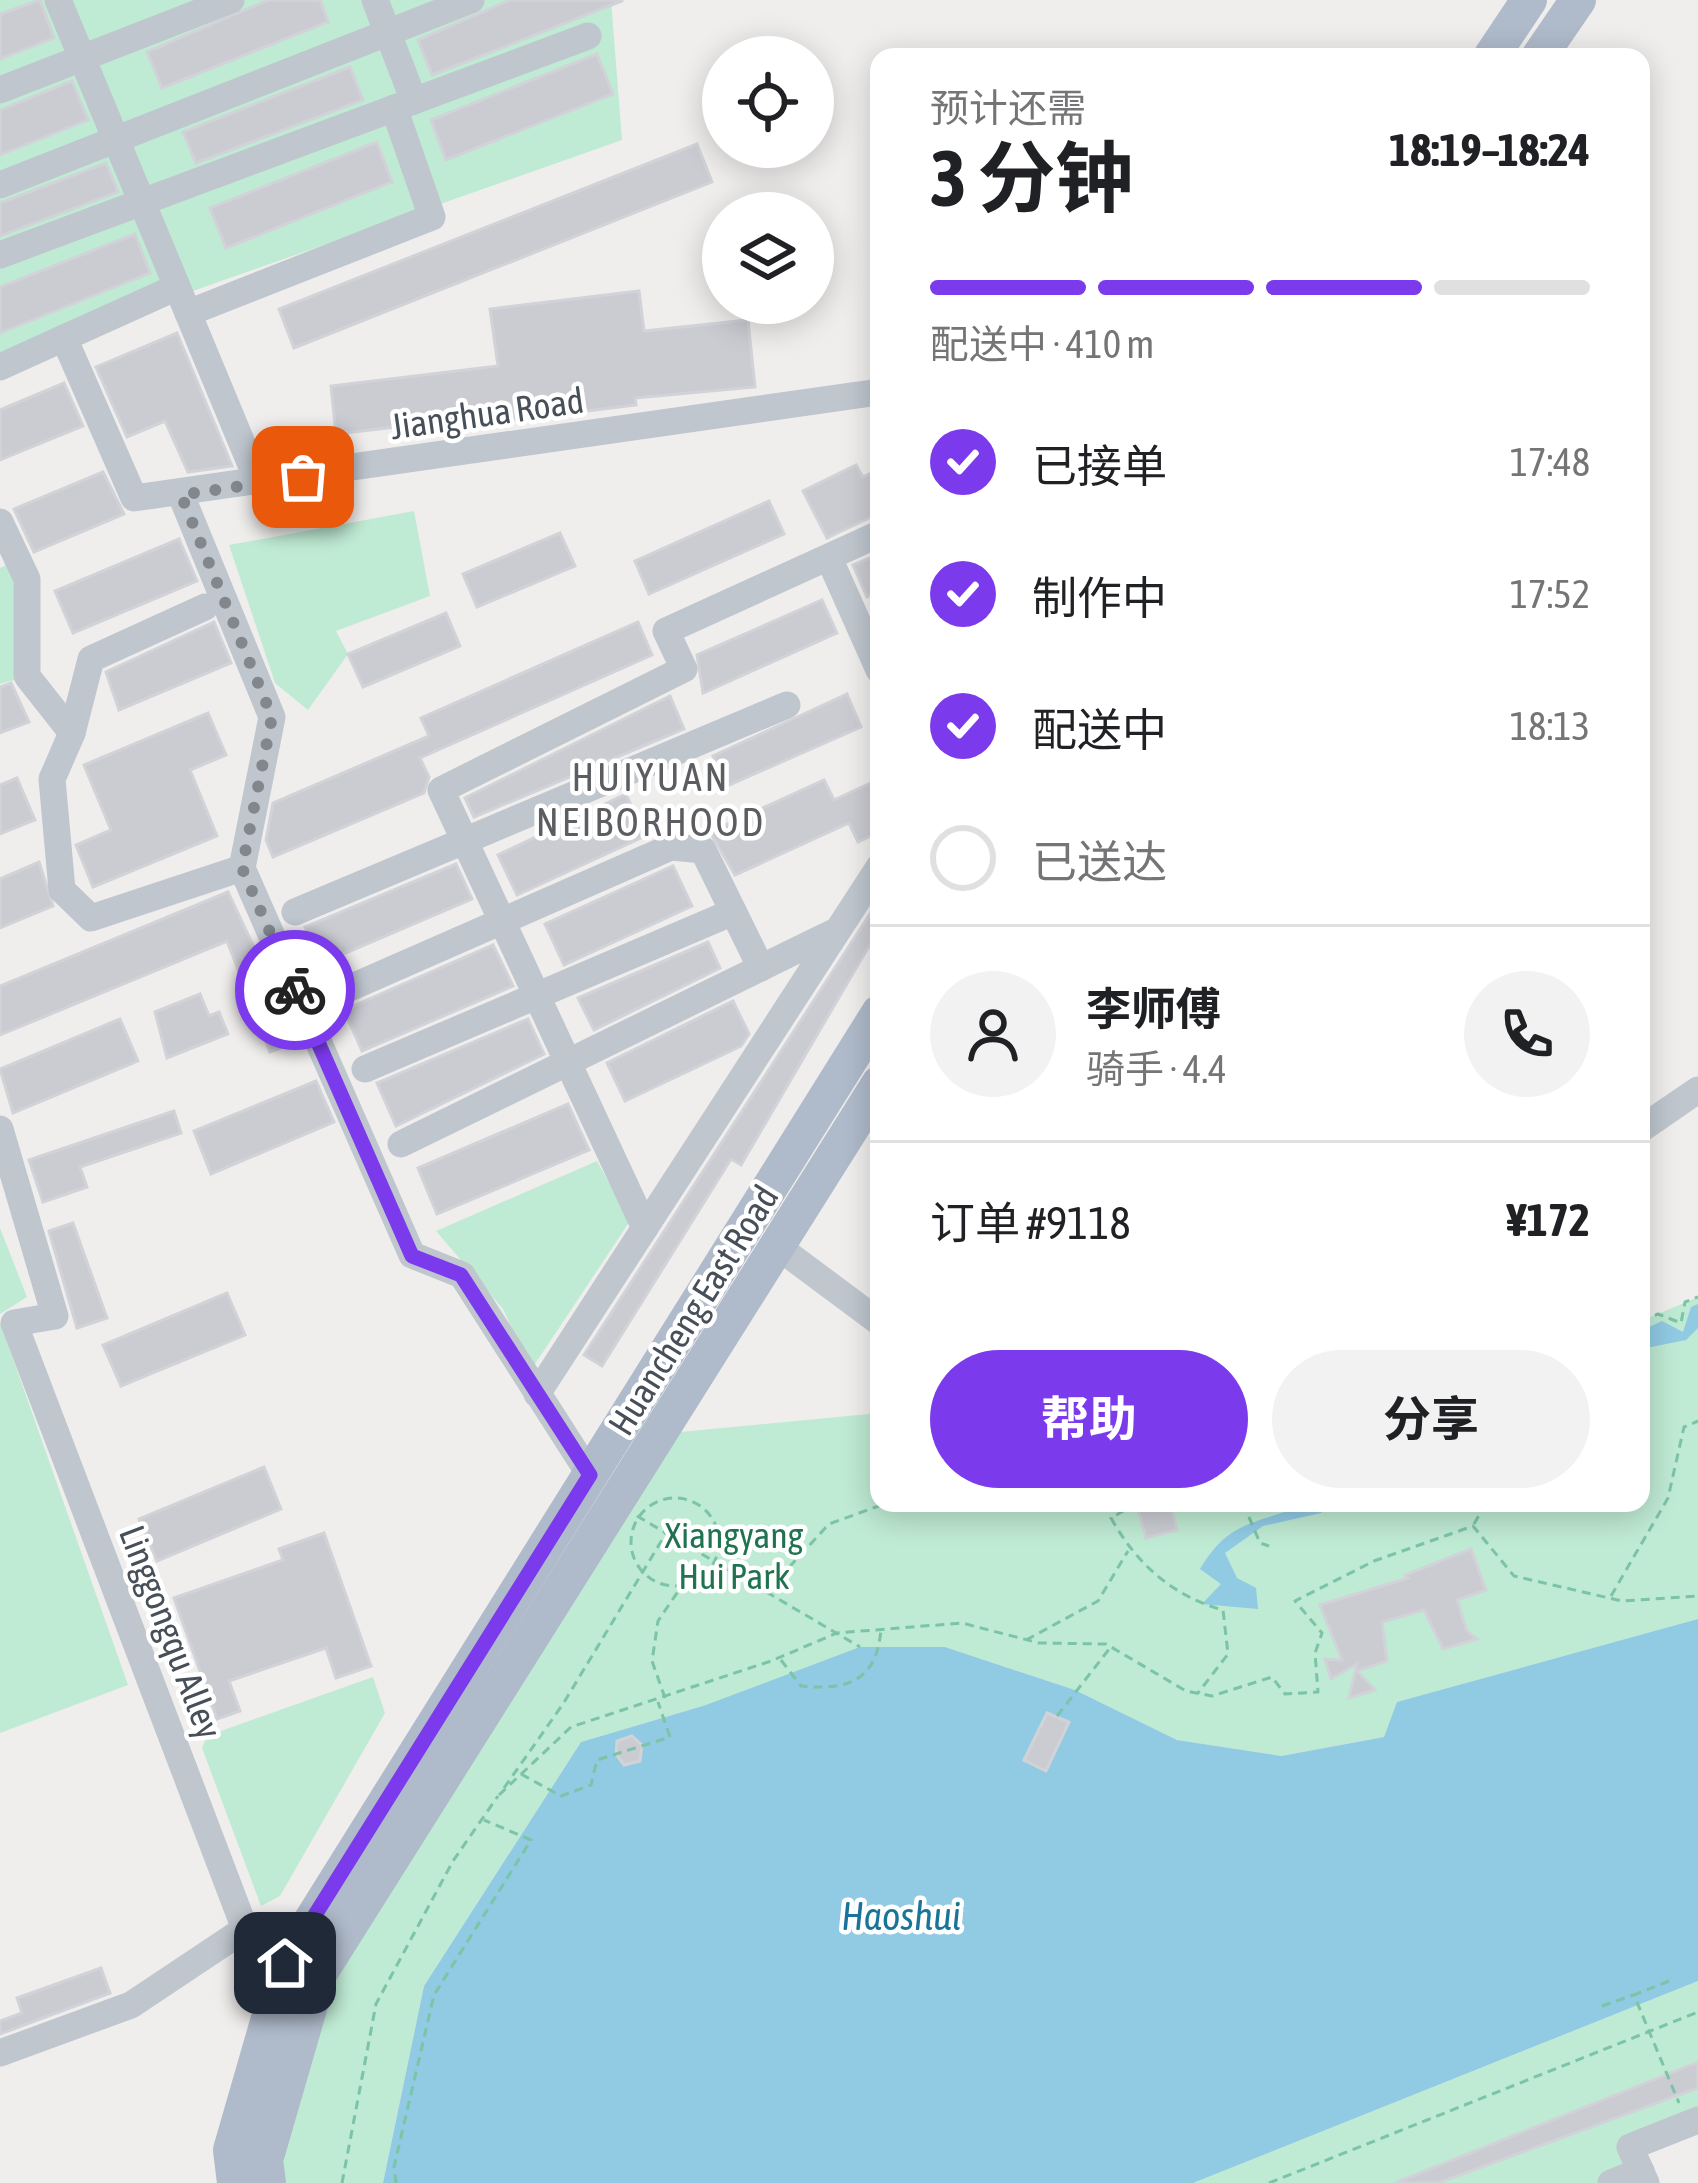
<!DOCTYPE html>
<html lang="zh">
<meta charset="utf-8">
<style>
:root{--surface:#fff;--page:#f2f2f2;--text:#202124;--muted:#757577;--line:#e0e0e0;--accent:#7c3aed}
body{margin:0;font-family:"Asap Condensed","Noto Sans SC",sans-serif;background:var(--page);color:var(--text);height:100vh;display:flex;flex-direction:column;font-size:45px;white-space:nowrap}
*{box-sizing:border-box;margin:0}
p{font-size:39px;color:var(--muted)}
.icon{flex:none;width:66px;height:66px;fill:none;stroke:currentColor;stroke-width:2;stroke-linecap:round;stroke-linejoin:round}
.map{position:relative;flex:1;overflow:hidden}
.details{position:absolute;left:870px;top:48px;width:780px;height:1464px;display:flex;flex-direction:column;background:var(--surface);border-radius:24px;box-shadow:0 6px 30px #0003}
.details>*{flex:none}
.fabs{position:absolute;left:702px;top:36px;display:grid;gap:24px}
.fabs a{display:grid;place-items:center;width:132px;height:132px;border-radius:50%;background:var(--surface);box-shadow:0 6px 30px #0003;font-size:60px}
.pin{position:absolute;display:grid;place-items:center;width:102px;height:102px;color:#fff;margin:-51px;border-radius:24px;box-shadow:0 6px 18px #0006}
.courier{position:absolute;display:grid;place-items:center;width:120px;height:120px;margin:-60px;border:9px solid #7c3aed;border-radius:50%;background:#fff;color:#222;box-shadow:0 3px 15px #0007}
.summary em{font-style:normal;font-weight:700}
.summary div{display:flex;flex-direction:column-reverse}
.summary{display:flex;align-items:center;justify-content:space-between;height:204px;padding:0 60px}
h1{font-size:78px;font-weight:700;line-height:90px}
.bar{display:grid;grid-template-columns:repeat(4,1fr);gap:18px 12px;align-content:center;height:144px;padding:0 60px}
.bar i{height:15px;border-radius:9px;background:var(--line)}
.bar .active{background:var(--accent)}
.bar p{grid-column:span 4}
.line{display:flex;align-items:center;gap:30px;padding:0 60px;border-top:3px solid var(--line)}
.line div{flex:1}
.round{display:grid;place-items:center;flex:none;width:126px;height:126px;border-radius:63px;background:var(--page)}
ol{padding:0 60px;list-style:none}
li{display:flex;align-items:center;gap:36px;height:132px}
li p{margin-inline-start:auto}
li .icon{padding:12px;border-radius:50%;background:var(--accent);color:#fff;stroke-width:4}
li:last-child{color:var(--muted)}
li i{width:66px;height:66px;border:6px solid var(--line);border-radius:50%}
.action{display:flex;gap:24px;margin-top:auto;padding:24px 60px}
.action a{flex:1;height:138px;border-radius:72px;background:var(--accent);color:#fff;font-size:48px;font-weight:700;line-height:138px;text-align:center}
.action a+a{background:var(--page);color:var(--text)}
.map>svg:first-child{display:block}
.green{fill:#bfead3}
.water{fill:#90cae3}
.building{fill:#cbccd2;stroke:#d2d3d8;stroke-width:3}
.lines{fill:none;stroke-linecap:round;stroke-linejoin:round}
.path{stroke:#7bc4a6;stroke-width:3;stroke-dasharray:9 6;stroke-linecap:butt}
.minor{stroke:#bfc6ce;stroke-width:27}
.major{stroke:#afbaca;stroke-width:36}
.done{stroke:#82878d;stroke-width:12;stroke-dasharray:0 21.6}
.route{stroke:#7c3aed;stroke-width:15}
.labels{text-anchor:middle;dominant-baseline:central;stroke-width:9;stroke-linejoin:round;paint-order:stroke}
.street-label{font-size:36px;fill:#474f59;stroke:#fff}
.park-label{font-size:36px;fill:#1f7350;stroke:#fff}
.neighbourhood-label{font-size:39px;letter-spacing:3px;fill:#5b5d61;stroke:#fff}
.water-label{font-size:39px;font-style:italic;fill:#1a7499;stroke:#fff}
</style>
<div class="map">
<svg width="1698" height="2183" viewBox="0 0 1698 2183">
<rect width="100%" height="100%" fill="#f0eeed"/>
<g class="green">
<path d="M 0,0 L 611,0 L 622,140 L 0,359 Z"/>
<path d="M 414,511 L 430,596 L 336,631 L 348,654 L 308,710 L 275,683 L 229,545 Z"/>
<path d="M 18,560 L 27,676 L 0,684 L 0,568 Z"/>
<path d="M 597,1161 L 630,1221 L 531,1370 L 503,1309 L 436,1231 Z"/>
<path d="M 0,1228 L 27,1297 L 0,1314 Z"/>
<path d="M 1698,1297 L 1698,1619 L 1398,1702 L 1384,1737 L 1281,1756 L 1177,1740 L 1075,1690 L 945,1647 L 706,1705 L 581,1742 L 424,1986 L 383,2183 L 268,2183 L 319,1974 L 659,1434 L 879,1413 L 879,1503 L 1641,1503 L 1641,1321 Z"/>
<path d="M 0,1322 L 128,1685 L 0,1733 Z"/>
<path d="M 373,1677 L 385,1713 L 280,1896 L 261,1906 L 202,1748 L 207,1736 Z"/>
<path d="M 1698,1981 L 1698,2120 L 1630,2147 L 1646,2183 L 1193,2183 Z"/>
</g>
<g class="water">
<path d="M 1698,1304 L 1698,1328 L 1686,1340 L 1641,1349 L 1641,1331 L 1662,1321 L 1683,1332 L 1691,1307 Z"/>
<path d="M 1307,1503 L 1331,1503 L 1321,1513 L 1263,1526 L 1225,1553 L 1237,1578 L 1256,1588 L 1258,1609 L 1202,1604 L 1221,1584 L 1200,1569 C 1231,1517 1259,1525 1307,1503 Z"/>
<path d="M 1698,1619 L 1698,1981 L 1193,2183 L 383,2183 L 424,1986 L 581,1742 L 706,1705 L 860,1647 L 945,1647 L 1075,1690 L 1177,1740 L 1281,1756 L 1384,1737 L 1397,1702 Z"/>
</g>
<g class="building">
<path d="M 40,0 L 54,38 L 0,59 L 0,14 Z"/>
<path d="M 268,0 L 320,0 L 328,22 L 162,88 L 147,52 Z"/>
<path d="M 510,0 L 622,0 L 622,1 L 432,75 L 418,40 Z"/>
<path d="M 597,54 L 613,94 L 446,160 L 431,120 Z"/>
<path d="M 350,67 L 363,100 L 196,163 L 183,132 Z"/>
<path d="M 72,81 L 88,120 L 0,155 L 0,110 Z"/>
<path d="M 377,142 L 392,182 L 226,248 L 210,208 Z"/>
<path d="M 697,144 L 712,182 L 294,348 L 279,309 Z"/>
<path d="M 106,163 L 118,192 L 0,236 L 0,203 Z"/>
<path d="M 135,234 L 150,273 L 0,333 L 0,287 Z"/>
<path d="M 639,291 L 644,331 L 748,320 L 755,387 L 635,398 L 636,405 L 506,421 L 505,414 L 336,434 L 331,386 L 498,366 L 490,309 Z"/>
<path d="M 177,333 L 232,466 L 188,472 L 165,421 L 127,437 L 96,367 Z"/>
<path d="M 64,383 L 83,426 L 0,460 L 0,410 Z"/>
<path d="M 856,465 L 863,477 L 879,469 L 879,513 L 827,538 L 803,491 Z"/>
<path d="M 103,472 L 124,514 L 34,552 L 14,509 Z"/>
<path d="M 769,501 L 784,534 L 649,594 L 635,561 Z"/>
<path d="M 560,533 L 575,566 L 477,607 L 463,574 Z"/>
<path d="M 179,539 L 197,581 L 73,633 L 55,591 Z"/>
<path d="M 879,554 L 879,591 L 867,597 L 853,565 Z"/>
<path d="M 822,600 L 837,633 L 703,693 L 697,655 Z"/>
<path d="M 446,613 L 460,646 L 363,687 L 348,654 Z"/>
<path d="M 214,622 L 231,663 L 119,710 L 106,672 Z"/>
<path d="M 638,622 L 652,655 L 420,758 L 429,777 L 424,793 L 273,857 L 266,840 L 273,803 L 429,736 L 421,718 Z"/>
<path d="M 11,683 L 29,722 L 0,733 L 0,687 Z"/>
<path d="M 847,694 L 861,727 L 727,786 L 713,756 Z"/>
<path d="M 670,696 L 684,729 L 474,817 L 465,798 Z"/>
<path d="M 208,713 L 226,755 L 190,770 L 217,836 L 93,887 L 76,845 L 111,830 L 84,765 Z"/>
<path d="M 17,778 L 35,820 L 0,834 L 0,785 Z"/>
<path d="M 879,779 L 879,832 L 858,842 L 849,823 L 735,875 L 710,832 L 824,780 L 834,800 Z"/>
<path d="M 626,794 L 645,836 L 517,895 L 498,855 Z"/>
<path d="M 39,862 L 53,906 L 0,928 L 0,879 Z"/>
<path d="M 456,864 L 472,899 L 320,964 L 305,927 Z"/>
<path d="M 673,866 L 692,906 L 564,965 L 545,924 Z"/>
<path d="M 228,892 L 298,1041 L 270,1052 L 227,941 L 0,1035 L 0,986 Z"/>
<path d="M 879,900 L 879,929 L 741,1165 L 731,1159 L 602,1366 L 584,1355 Z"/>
<path d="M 708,942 L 720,968 L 594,1030 L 578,998 Z"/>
<path d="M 493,945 L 513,986 L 362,1051 L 344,1010 Z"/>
<path d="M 200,994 L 209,1016 L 219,1012 L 228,1034 L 167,1058 L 155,1012 Z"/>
<path d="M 733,1001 L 749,1034 L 741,1046 L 625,1101 L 607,1063 Z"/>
<path d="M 120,1019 L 138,1061 L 13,1113 L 0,1069 Z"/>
<path d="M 528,1019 L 544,1054 L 396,1126 L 377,1083 Z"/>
<path d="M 316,1081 L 334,1122 L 211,1174 L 194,1131 Z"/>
<path d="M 568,1104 L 589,1150 L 437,1214 L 418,1168 Z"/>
<path d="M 174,1111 L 181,1133 L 80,1167 L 87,1187 L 43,1202 L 29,1160 Z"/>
<path d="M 73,1223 L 107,1318 L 77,1328 L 49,1231 Z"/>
<path d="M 227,1293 L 245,1335 L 121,1386 L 103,1345 Z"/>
<path d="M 264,1467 L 281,1509 L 157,1561 L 139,1519 Z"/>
<path d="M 1170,1503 L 1177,1530 L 1146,1538 L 1138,1509 Z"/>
<path d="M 324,1533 L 371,1666 L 336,1678 L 326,1648 L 229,1681 L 240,1711 L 217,1719 L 174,1598 L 283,1560 L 279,1549 Z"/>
<path d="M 1471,1549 L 1486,1590 L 1457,1600 L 1467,1631 L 1477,1639 L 1443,1649 L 1424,1610 L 1382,1622 L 1387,1661 L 1357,1671 L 1375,1690 L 1349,1698 L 1357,1664 L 1331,1679 L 1325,1659 L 1342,1660 L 1320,1605 L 1408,1578 L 1405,1575 Z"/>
<path d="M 1047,1713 L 1069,1722 L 1046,1771 L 1024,1760 Z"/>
<path d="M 632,1736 L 642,1745 L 640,1761 L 624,1765 L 616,1754 L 617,1741 Z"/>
<path d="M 101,1968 L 110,1993 L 0,2034 L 0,2021 L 22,2013 L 17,1998 Z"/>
<path d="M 1698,2062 L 1698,2088 L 1438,2183 L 1395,2183 Z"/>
</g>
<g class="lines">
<g class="path">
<path d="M 1641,1321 L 1658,1314 L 1681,1323 L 1685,1302 L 1698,1297"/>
<circle cx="675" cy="1542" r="44"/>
<path d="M 1107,1503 L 1111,1518"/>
<path d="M 1137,1503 L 1111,1518 C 1136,1563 1172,1596 1223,1610 L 1228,1654 L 1198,1693"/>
<path d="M 1243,1503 L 1260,1543 L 1269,1546"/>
<path d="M 637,1516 L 860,1647"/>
<path d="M 1474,1524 L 1486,1503"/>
<path d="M 769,1589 L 829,1524 L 887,1503"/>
<path d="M 1611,1596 L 1668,1498 L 1684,1427 L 1698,1421"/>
<path d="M 1026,1640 L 1098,1601 L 1128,1551"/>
<path d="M 781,1660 L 801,1686 C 849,1691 877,1680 881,1629"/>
<path d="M 665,1698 L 652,1661 L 658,1621 L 681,1587"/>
<path d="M 1057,1716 L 1110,1648"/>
<path d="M 521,1774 L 561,1796 L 591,1785 L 597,1760 L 670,1737 L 658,1702"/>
<path d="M 504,1788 L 563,1704 L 668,1530"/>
<path d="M 499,1795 L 571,1727 L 771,1661 L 837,1633 L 962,1623 L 1039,1643 L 1106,1644 L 1186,1691 L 1212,1696 L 1272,1677 L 1285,1694 L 1318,1692 L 1315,1653 L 1322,1633 L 1295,1601 L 1374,1561 L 1473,1526 L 1514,1576 L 1622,1601 L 1698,1596"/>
<path d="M 1669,1981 L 1634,1995 L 1679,2103"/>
<path d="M 1602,2006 L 1633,1995"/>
<path d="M 342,2183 L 376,2004 L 453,1861 L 498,1796"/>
<path d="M 396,2183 L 394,2167 L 434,1995 L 531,1840 L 484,1820"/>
<path d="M 1269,2183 L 1698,2012"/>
</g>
<g class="minor">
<path d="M 58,0 L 259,484"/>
<path d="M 375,0 L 414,101"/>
<path d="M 0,90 L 231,0"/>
<path d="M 0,185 L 471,0"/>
<path d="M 0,255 L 588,36"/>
<path d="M 188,313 L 432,217 L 394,108"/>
<path d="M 64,338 L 177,287"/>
<path d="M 0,367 L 64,338 L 134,498 L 879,392"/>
<path d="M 181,495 L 272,717 L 242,868 L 412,1255 L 462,1275 L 590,1475"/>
<path d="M 0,522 L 27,579 L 27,676 L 72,733 L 52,779 L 62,890 L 91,918 L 242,868"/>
<path d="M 829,558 L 879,670"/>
<path d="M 72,733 L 91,659 L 205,607"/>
<path d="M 295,912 L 787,705"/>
<path d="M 304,1008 L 671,847 L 703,850 L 761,968"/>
<path d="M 365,1069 L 733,912"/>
<path d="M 0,1129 L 55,1316 L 14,1323 L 245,1929 L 131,2005 L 0,2053"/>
<path d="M 1641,1129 L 1698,1090"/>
<path d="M 401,1144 L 834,932"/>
<path d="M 645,1228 L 441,790 L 684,669 L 666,631 L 879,534"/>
<path d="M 777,1246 L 879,1322"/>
<path d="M 537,1394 L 879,867"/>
<path d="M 1611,2183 L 1641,2171"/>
<path d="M 1646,2183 L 1630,2147 L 1698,2120"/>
</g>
<g class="major">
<path d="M 1491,57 L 1529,0"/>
<path d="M 1539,57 L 1578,0"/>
<path d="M 235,2183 L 231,2150 L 285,1963 L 879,1013"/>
<path d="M 268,2183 L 265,2160 L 319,1974 L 879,1084"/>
</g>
</g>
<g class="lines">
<path class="done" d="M 295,990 L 242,868 L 272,717 L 181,495 L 303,477"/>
<path class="route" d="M 285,1963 L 590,1475 L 461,1275 L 412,1256 L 295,990"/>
</g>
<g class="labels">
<g class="street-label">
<text transform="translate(487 413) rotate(-8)">Jianghua Road</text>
<text transform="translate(693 1310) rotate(-58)">Huancheng East Road</text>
<text transform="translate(171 1632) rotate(69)">Linggongqu Alley</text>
</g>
<g class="park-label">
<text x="734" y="1535">Xiangyang<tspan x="734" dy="41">Hui Park</tspan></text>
</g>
<g class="neighbourhood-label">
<text x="651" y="777">HUIYUAN<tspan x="651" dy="45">NEIBORHOOD</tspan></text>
</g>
<g class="water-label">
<text x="901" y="1916">Haoshui</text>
</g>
</g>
</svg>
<div class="fabs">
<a><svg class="icon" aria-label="locate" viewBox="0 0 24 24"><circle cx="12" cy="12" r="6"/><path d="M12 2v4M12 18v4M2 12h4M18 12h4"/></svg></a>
<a><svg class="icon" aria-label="layers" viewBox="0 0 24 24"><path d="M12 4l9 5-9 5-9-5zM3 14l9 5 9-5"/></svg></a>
</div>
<div class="pin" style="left:303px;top:477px;background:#ea580c"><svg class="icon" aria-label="bag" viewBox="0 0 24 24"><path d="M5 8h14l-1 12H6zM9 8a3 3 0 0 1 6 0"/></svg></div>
<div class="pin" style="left:285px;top:1963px;background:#1f2937"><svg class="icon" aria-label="home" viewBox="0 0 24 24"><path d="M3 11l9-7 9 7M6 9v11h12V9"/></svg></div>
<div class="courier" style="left:295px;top:990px"><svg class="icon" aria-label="bike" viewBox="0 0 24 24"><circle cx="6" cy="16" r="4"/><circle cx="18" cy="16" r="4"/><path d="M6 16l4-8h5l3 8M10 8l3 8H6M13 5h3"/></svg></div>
<section class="details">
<div class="summary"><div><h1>3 分钟</h1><p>预计还需</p></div><em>18:19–18:24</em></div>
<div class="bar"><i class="active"></i><i class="active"></i><i class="active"></i><i></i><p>配送中 · 410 m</p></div>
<ol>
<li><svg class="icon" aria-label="check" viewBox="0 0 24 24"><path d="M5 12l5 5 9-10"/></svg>已接单<p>17:48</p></li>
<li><svg class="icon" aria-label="check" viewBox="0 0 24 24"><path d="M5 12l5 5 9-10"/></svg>制作中<p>17:52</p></li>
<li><svg class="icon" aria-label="check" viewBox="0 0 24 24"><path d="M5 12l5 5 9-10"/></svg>配送中<p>18:13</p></li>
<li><i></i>已送达</li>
</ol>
<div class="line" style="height:216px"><a class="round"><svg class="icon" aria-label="person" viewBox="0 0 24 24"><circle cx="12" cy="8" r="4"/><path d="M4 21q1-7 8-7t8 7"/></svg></a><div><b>李师傅</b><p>骑手 · 4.4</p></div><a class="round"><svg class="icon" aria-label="phone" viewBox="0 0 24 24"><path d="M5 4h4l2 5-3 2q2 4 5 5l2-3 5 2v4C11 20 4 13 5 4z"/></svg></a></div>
<div class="line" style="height:156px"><div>订单 #9118</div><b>¥172</b></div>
<div class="action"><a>帮助</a><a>分享</a></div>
</section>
</div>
